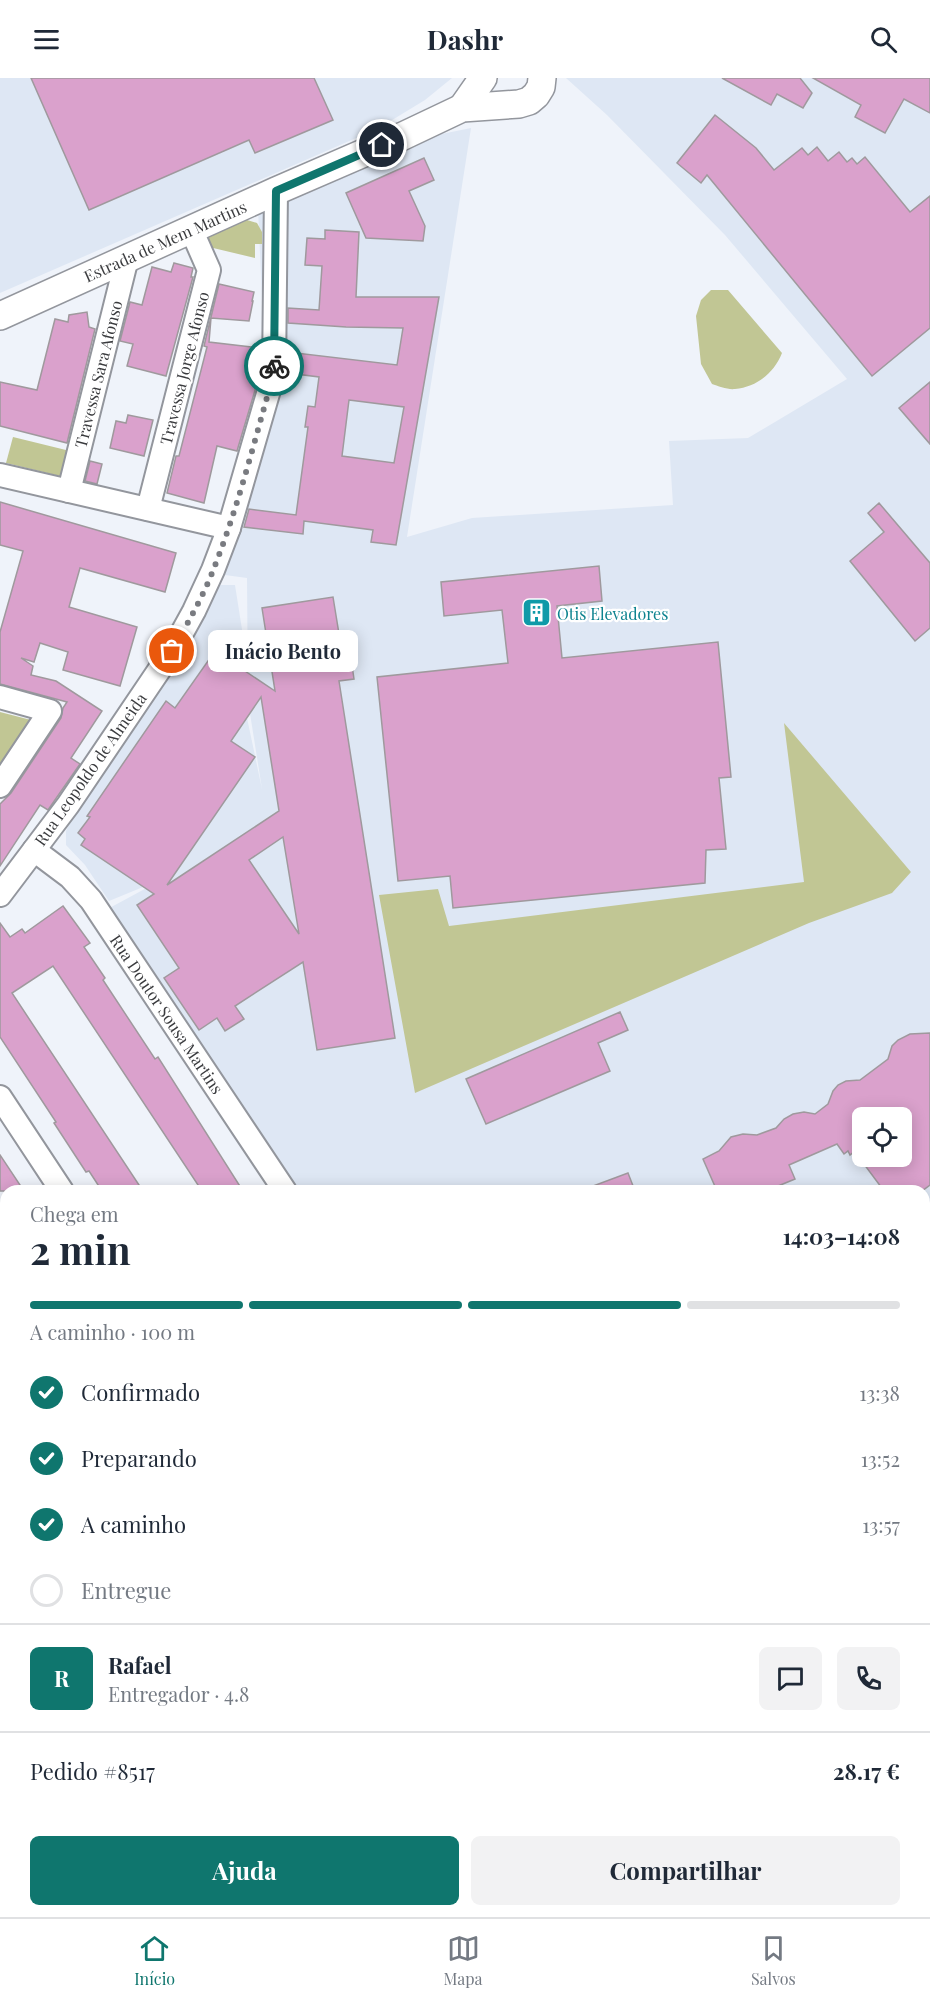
<!DOCTYPE html>
<html lang="pt">
<meta charset="utf-8">
<style>
:root{--surface:#fff;--page:#f2f2f3;--text:#1f2937;--muted:#747a83;--line:#e0e1e3;--accent:#0f766e}
body{margin:0;font-family:"Playfair Display",serif;background:var(--page);color:var(--text);height:100vh;display:flex;flex-direction:column;font-size:22px;white-space:nowrap}
*{box-sizing:border-box;margin:0}
p{font-size:20px;color:var(--muted)}
.icon{flex:none;width:33px;height:33px;fill:none;stroke:currentColor;stroke-width:2;stroke-linecap:round;stroke-linejoin:round}
.map{position:relative;flex:1;overflow:hidden}
.panel{position:absolute;left:0px;top:1107px;width:930px;height:732px;display:flex;flex-direction:column;background:var(--surface);border-radius:18px 18px 0 0;box-shadow:0 3px 15px #0003}
.panel>*{flex:none}
.tools{position:absolute;left:852px;top:1029px;display:grid;gap:12px}
.tools a{display:grid;place-items:center;width:60px;height:60px;border-radius:9px;background:var(--surface);box-shadow:0 3px 15px #0003;font-size:30px}
.pin{position:absolute;display:grid;place-items:center;width:51px;height:51px;color:#fff;margin:-26px;border:3px solid #fff;border-radius:50%;box-shadow:0 2px 6px #0007}
.courier{position:absolute;display:grid;place-items:center;width:60px;height:60px;margin:-30px;border:4px solid #0f766e;border-radius:50%;background:#fff;color:#222;box-shadow:0 2px 8px #0007}
.bubble{position:absolute;height:42px;border-radius:9px;background:var(--surface);box-shadow:0 3px 15px #0003;font-size:20px;font-weight:700;line-height:42px;text-align:center}
.summary em{font-style:normal;font-weight:700}
.summary div{display:flex;flex-direction:column-reverse}
.summary{display:flex;align-items:center;justify-content:space-between;height:102px;padding:0 30px}
h1{font-size:39px;font-weight:700;line-height:45px}
.bar{display:grid;grid-template-columns:repeat(4,1fr);gap:9px 6px;align-content:center;height:72px;padding:0 30px}
.bar i{height:8px;border-radius:4px;background:var(--line)}
.bar .selected{background:var(--accent)}
.bar p{grid-column:span 4}
.line{display:flex;align-items:center;gap:15px;padding:0 30px;border-top:2px solid var(--line)}
.line div{flex:1}
.round{display:grid;place-items:center;flex:none;width:63px;height:63px;border-radius:9px;background:var(--page)}
ol{padding:0 30px;list-style:none}
li{display:flex;align-items:center;gap:18px;height:66px}
li p{margin-inline-start:auto}
li .icon{padding:6px;border-radius:50%;background:var(--accent);color:#fff;stroke-width:4}
li:last-child{color:var(--muted)}
li i{width:33px;height:33px;border:3px solid var(--line);border-radius:50%}
.primary-button{display:flex;gap:12px;margin-top:auto;padding:12px 30px}
.primary-button a{flex:1;height:69px;border-radius:9px;background:var(--accent);color:#fff;font-size:24px;font-weight:700;line-height:69px;text-align:center}
.primary-button a+a{background:var(--page);color:var(--text)}
header{display:flex;justify-content:space-between;align-items:center;height:78px;padding:0 30px;background:var(--surface);font-size:27px;font-weight:700}
.tabs{display:flex;justify-content:space-around;align-items:center;height:84px;border-top:2px solid var(--line);background:var(--surface);font-size:16px;color:var(--muted)}
.tabs a{display:grid;justify-items:center;gap:3px}
.tabs .selected{color:var(--accent)}
.map>svg:first-child{display:block}
.built{fill:#dee7f4;fill-rule:evenodd}
.education{fill:#fce2de}
.green{fill:#c1c694}
.building{fill:#daa1cc;stroke:#9f999d;stroke-width:1.5;fill-rule:evenodd}
.lines{fill:none;stroke-linecap:round;stroke-linejoin:round}
.minor-casing{stroke:#93969d;stroke-width:26}
.tertiary-casing{stroke:#93969d;stroke-width:30}
.minor{stroke:#fff;stroke-width:22}
.tertiary{stroke:#fff;stroke-width:27}
.done{stroke:#797b80;stroke-width:6;stroke-dasharray:0 10.8}
.route{stroke:#0f766e;stroke-width:8}
.labels{text-anchor:middle;dominant-baseline:central;stroke-width:4.5;stroke-linejoin:round;paint-order:stroke}
.street-label{font-size:16px;fill:#3a3b3e;stroke:#fff}
.culture-label{font-size:16px;fill:#0d838f;stroke:#fff;text-anchor:start}
</style>
<header><svg class="icon" aria-label="menu" viewBox="0 0 24 24"><path d="M4 6h16M4 12h16M4 18h16"/></svg>Dashr<svg class="icon" aria-label="search" viewBox="0 0 24 24"><circle cx="10" cy="10" r="6"/><path d="M15 15l6 6"/></svg></header>
<div class="map">
<svg width="930" height="1839" viewBox="0 0 930 1839">
<rect width="100%" height="100%" fill="#eff3fa"/>
<g class="built">
<path d="M 0,0 L 452,0 L 425,22 L 379,50 L 0,215 Z"/>
<path d="M 566,0 L 930,0 L 930,1700 L 924,1699 L 924,1113 L 279,1113 L 104,833 L 165,800 L 109,823 L 85,787 L 66,767 L 66,753 L 70,744 L 180,583 L 197,552 L 216,507 L 235,507 L 246,577 L 233,630 L 247,640 L 262,711 L 248,623 L 247,500 L 225,497 L 268,355 L 258,130 L 422,60 L 471,50 L 407,459 L 472,440 L 673,427 L 669,363 L 748,360 L 847,301 L 725,157 L 607,37 ZM 862,1040 L 902,1040 L 902,1078 L 862,1078 Z"/>
</g>
<path class="education" d="M 0,1447 L 6,1472 L 6,1691 L 0,1692 Z"/>
<g class="green">
<path d="M 247,142 L 257,145 L 262,154 L 262,166 L 255,166 L 255,180 L 209,169 L 206,160 Z"/>
<path d="M 711,212 L 728,212 L 782,275 C 774,295 757,309 735,311 C 728,312 718,308 712,306 L 701,286 L 696,238 L 701,222 Z"/>
<path d="M 13,359 L 70,373 L 64,399 L 6,385 Z"/>
<path d="M 0,634 L 31,642 L 0,691 Z"/>
<path d="M 784,645 L 911,794 L 892,815 L 809,845 L 415,1015 L 379,817 L 438,811 L 449,848 L 804,804 Z"/>
<path d="M 0,1447 L 6,1472 L 6,1596 L 0,1551 Z"/>
<path d="M 924,1725 L 930,1726 L 930,1839 L 715,1839 L 718,1833 L 924,1833 Z"/>
</g>
<g class="building">
<path d="M 31,0 L 314,0 L 333,42 L 255,75 L 249,62 L 89,132 Z"/>
<path d="M 722,0 L 800,0 L 812,15 L 803,30 L 777,16 L 771,27 Z"/>
<path d="M 813,0 L 930,0 L 930,35 L 904,21 L 885,55 L 855,39 L 861,27 Z"/>
<path d="M 715,37 L 756,70 L 774,92 L 802,70 L 808,77 L 817,69 L 828,83 L 839,74 L 847,84 L 852,80 L 857,86 L 865,79 L 910,134 L 930,118 L 930,250 L 872,298 L 707,97 L 701,105 L 677,85 Z"/>
<path d="M 424,80 L 434,102 L 409,113 L 425,148 L 423,163 L 366,160 L 346,115 Z"/>
<path d="M 325,152 L 359,154 L 356,219 L 439,219 L 396,467 L 371,464 L 373,452 L 304,443 L 303,456 L 244,449 L 249,431 L 296,437 L 308,349 L 305,349 L 308,328 L 315,329 L 319,299 L 288,295 L 288,274 L 397,287 L 403,250 L 346,249 L 288,245 L 288,230 L 319,232 L 322,188 L 305,187 L 307,160 L 325,161 ZM 349,322 L 404,329 L 394,385 L 342,378 Z"/>
<path d="M 174,185 L 193,190 L 191,199 L 193,199 L 166,298 L 127,288 L 133,266 L 120,263 L 130,224 L 142,227 L 152,189 L 171,194 Z"/>
<path d="M 219,206 L 254,214 L 252,223 L 253,223 L 249,243 L 211,240 L 209,264 L 261,270 L 261,292 L 237,373 L 217,368 L 204,425 L 167,415 L 176,378 L 179,378 L 207,269 L 204,268 Z"/>
<path d="M 87,234 L 89,249 L 95,251 L 67,365 L 0,348 L 0,304 L 37,312 L 55,241 L 68,244 L 69,237 Z"/>
<path d="M 930,304 L 930,366 L 899,330 Z"/>
<path d="M 128,337 L 153,342 L 144,378 L 110,370 L 116,343 L 126,345 Z"/>
<path d="M 90,383 L 102,386 L 97,406 L 85,403 Z"/>
<path d="M 0,424 L 176,475 L 165,514 L 80,490 L 69,529 L 137,549 L 120,608 L 63,592 L 68,574 L 40,565 L 34,584 L 21,580 L 33,588 L 31,597 L 56,603 L 102,633 L 71,680 L 80,686 L 48,732 L 40,727 L 0,788 L 0,726 L 11,715 L 61,640 L 63,630 L 67,624 L 0,606 L 0,554 L 23,473 L 0,467 Z"/>
<path d="M 879,425 L 930,485 L 930,550 L 915,563 L 850,483 L 884,454 L 868,435 Z"/>
<path d="M 599,488 L 602,523 L 557,528 L 562,580 L 718,564 L 731,699 L 719,700 L 726,771 L 706,772 L 705,805 L 453,830 L 450,798 L 398,803 L 377,599 L 508,585 L 502,532 L 444,538 L 441,504 Z"/>
<path d="M 333,519 L 341,568 L 349,567 L 354,601 L 339,603 L 395,960 L 317,972 L 303,884 L 235,928 L 244,941 L 225,953 L 217,940 L 199,952 L 164,900 L 179,890 L 137,827 L 154,816 L 81,767 L 85,761 L 78,755 L 90,739 L 87,738 L 166,623 L 175,630 L 215,573 L 275,613 L 262,530 ZM 261,619 L 279,733 L 167,807 L 255,679 L 231,663 ZM 283,759 L 299,856 L 249,782 Z"/>
<path d="M 63,828 L 90,865 L 84,869 L 105,900 L 103,902 L 155,981 L 158,979 L 243,1113 L 202,1113 L 53,888 L 12,915 L 143,1113 L 102,1113 L 89,1093 L 86,1094 L 54,1045 L 56,1044 L 0,959 L 0,845 L 10,859 L 22,851 L 25,855 Z"/>
<path d="M 620,934 L 628,952 L 598,965 L 610,993 L 486,1046 L 466,1001 Z"/>
<path d="M 930,955 L 930,1107 L 922,1113 L 884,1113 L 858,1078 L 902,1078 L 902,1040 L 862,1040 L 862,1067 L 850,1077 L 848,1073 L 844,1076 L 837,1066 L 789,1087 L 795,1101 L 766,1113 L 717,1113 L 703,1081 L 719,1073 L 731,1059 L 743,1056 L 757,1057 L 776,1050 L 784,1041 L 793,1036 L 804,1034 L 815,1036 L 828,1026 L 833,1013 L 838,1007 L 846,1003 L 860,1002 L 888,981 L 892,968 L 898,962 L 910,956 Z"/>
<path d="M 0,1077 L 24,1113 L 0,1113 Z"/>
<path d="M 628,1095 L 635,1113 L 585,1113 L 585,1111 Z"/>
</g>
<g class="lines">
<defs>
<g id="minor">
<path d="M 0,397 L 229,450"/>
<path d="M 69,413 L 127,180"/>
<path d="M 148,431 L 209,192 L 191,151"/>
<path d="M 0,619 L 50,633 L 0,708"/>
<path d="M 34,772 L 70,799 L 91,822 L 285,1113"/>
<path d="M 0,817 L 68,727 L 172,573 L 194,533 L 213,492 L 229,450 L 274,295 L 276,113"/>
<path d="M 0,1019 L 62,1113"/>
<path d="M 0,1369 L 6,1383"/>
<path d="M 0,1707 L 6,1706"/>
<path d="M 584,1833 L 595,1839"/>
<path d="M 243,1839 L 243,1833"/>
<path d="M 559,1839 L 560,1833"/>
</g>
<g id="tertiary">
<path d="M 462,30 L 483,0"/>
<path d="M 0,238 L 276,113 L 403,58 L 462,30 L 519,26 L 529,23 L 536,17 L 541,9 L 542,0"/>
<path d="M 924,1705 L 930,1707"/>
<path d="M 0,1798 L 6,1796"/>
</g>
</defs>
<use href="#minor" class="minor-casing"/>
<use href="#tertiary" class="tertiary-casing"/>
<use href="#minor" class="minor"/>
<use href="#tertiary" class="tertiary"/>
</g>
<g class="lines">
<path class="done" d="M 172,573 C 187,546 203,519 214,490 C 239,427 255,360 274,295 L 274,288"/>
<path class="route" d="M 274,288 L 276,113 L 382,67"/>
</g>
<defs>
<symbol id="building-square" viewBox="-11 -11 22 22"><rect x="-9" y="-9" width="18" height="18" rx="4" fill="#0f9aa8" stroke="#fff"/><path d="M-4-6H4V6H1V3H-1V6H-4ZM-2.5-4.3h1.7v1.8h-1.7ZM.8-4.3h1.7v1.8H.8ZM-2.5-1h1.7V.8h-1.7ZM.8-1h1.7V.8H.8Z" fill="#fff"/></symbol>
</defs>
<g fill-rule="evenodd">
<use href="#building-square" x="520" y="518" width="33" height="33"/>
</g>
<g class="labels">
<g class="street-label">
<text transform="translate(165 163) rotate(-24)">Estrada de Mem Martins</text>
<text transform="translate(184 290) rotate(-76)">Travessa Jorge Afonso</text>
<text transform="translate(98 296) rotate(-76)">Travessa Sara Afonso</text>
<text transform="translate(90 691) rotate(-55)">Rua Leopoldo de Almeida</text>
<text transform="translate(167 936) rotate(56)">Rua Doutor Sousa Martins</text>
</g>
<g class="culture-label">
<text x="557" y="535">Otis Elevadores</text>
</g>
</g>
</svg>
<div class="tools">
<a><svg class="icon" aria-label="locate" viewBox="0 0 24 24"><circle cx="12" cy="12" r="6"/><path d="M12 2v4M12 18v4M2 12h4M18 12h4"/></svg></a>
</div>
<div class="pin" style="left:172px;top:573px;background:#ea580c"><svg class="icon" aria-label="bag" viewBox="0 0 24 24"><path d="M5 8h14l-1 12H6zM9 8a3 3 0 0 1 6 0"/></svg></div>
<div class="pin" style="left:382px;top:67px;background:#1f2937"><svg class="icon" aria-label="home" viewBox="0 0 24 24"><path d="M3 11l9-7 9 7M6 9v11h12V9"/></svg></div>
<div class="courier" style="left:274px;top:288px"><svg class="icon" aria-label="bike" viewBox="0 0 24 24"><circle cx="6" cy="16" r="4"/><circle cx="18" cy="16" r="4"/><path d="M6 16l4-8h5l3 8M10 8l3 8H6M13 5h3"/></svg></div>
<div class="bubble" style="left:208px;top:552px;width:150px">Inácio Bento</div>
<section class="panel">
<div class="summary"><div><h1>2 min</h1><p>Chega em</p></div><em>14:03–14:08</em></div>
<div class="bar"><i class="selected"></i><i class="selected"></i><i class="selected"></i><i></i><p>A caminho · 100 m</p></div>
<ol>
<li><svg class="icon" aria-label="check" viewBox="0 0 24 24"><path d="M5 12l5 5 9-10"/></svg>Confirmado<p>13:38</p></li>
<li><svg class="icon" aria-label="check" viewBox="0 0 24 24"><path d="M5 12l5 5 9-10"/></svg>Preparando<p>13:52</p></li>
<li><svg class="icon" aria-label="check" viewBox="0 0 24 24"><path d="M5 12l5 5 9-10"/></svg>A caminho<p>13:57</p></li>
<li><i></i>Entregue</li>
</ol>
<div class="line" style="height:108px"><b class="round" style="background:var(--accent);color:#fff">R</b><div><b>Rafael</b><p>Entregador · 4.8</p></div><a class="round"><svg class="icon" aria-label="chat" viewBox="0 0 24 24"><path d="M4 5h16v11H9l-5 4z"/></svg></a><a class="round"><svg class="icon" aria-label="phone" viewBox="0 0 24 24"><path d="M5 4h4l2 5-3 2q2 4 5 5l2-3 5 2v4C11 20 4 13 5 4z"/></svg></a></div>
<div class="line" style="height:78px"><div>Pedido #8517</div><b>28.17 €</b></div>
<div class="primary-button"><a>Ajuda</a><a>Compartilhar</a></div>
</section>
</div>
<nav class="tabs">
<a class="selected"><svg class="icon" aria-label="home" viewBox="0 0 24 24"><path d="M3 11l9-7 9 7M6 9v11h12V9"/></svg>Início</a>
<a><svg class="icon" aria-label="map" viewBox="0 0 24 24"><path d="M3 6l6-2 6 2 6-2v14l-6 2-6-2-6 2zM9 4v14M15 6v14"/></svg>Mapa</a>
<a><svg class="icon" aria-label="saved" viewBox="0 0 24 24"><path d="M7 4h10v16l-5-4-5 4z"/></svg>Salvos</a>
</nav>
